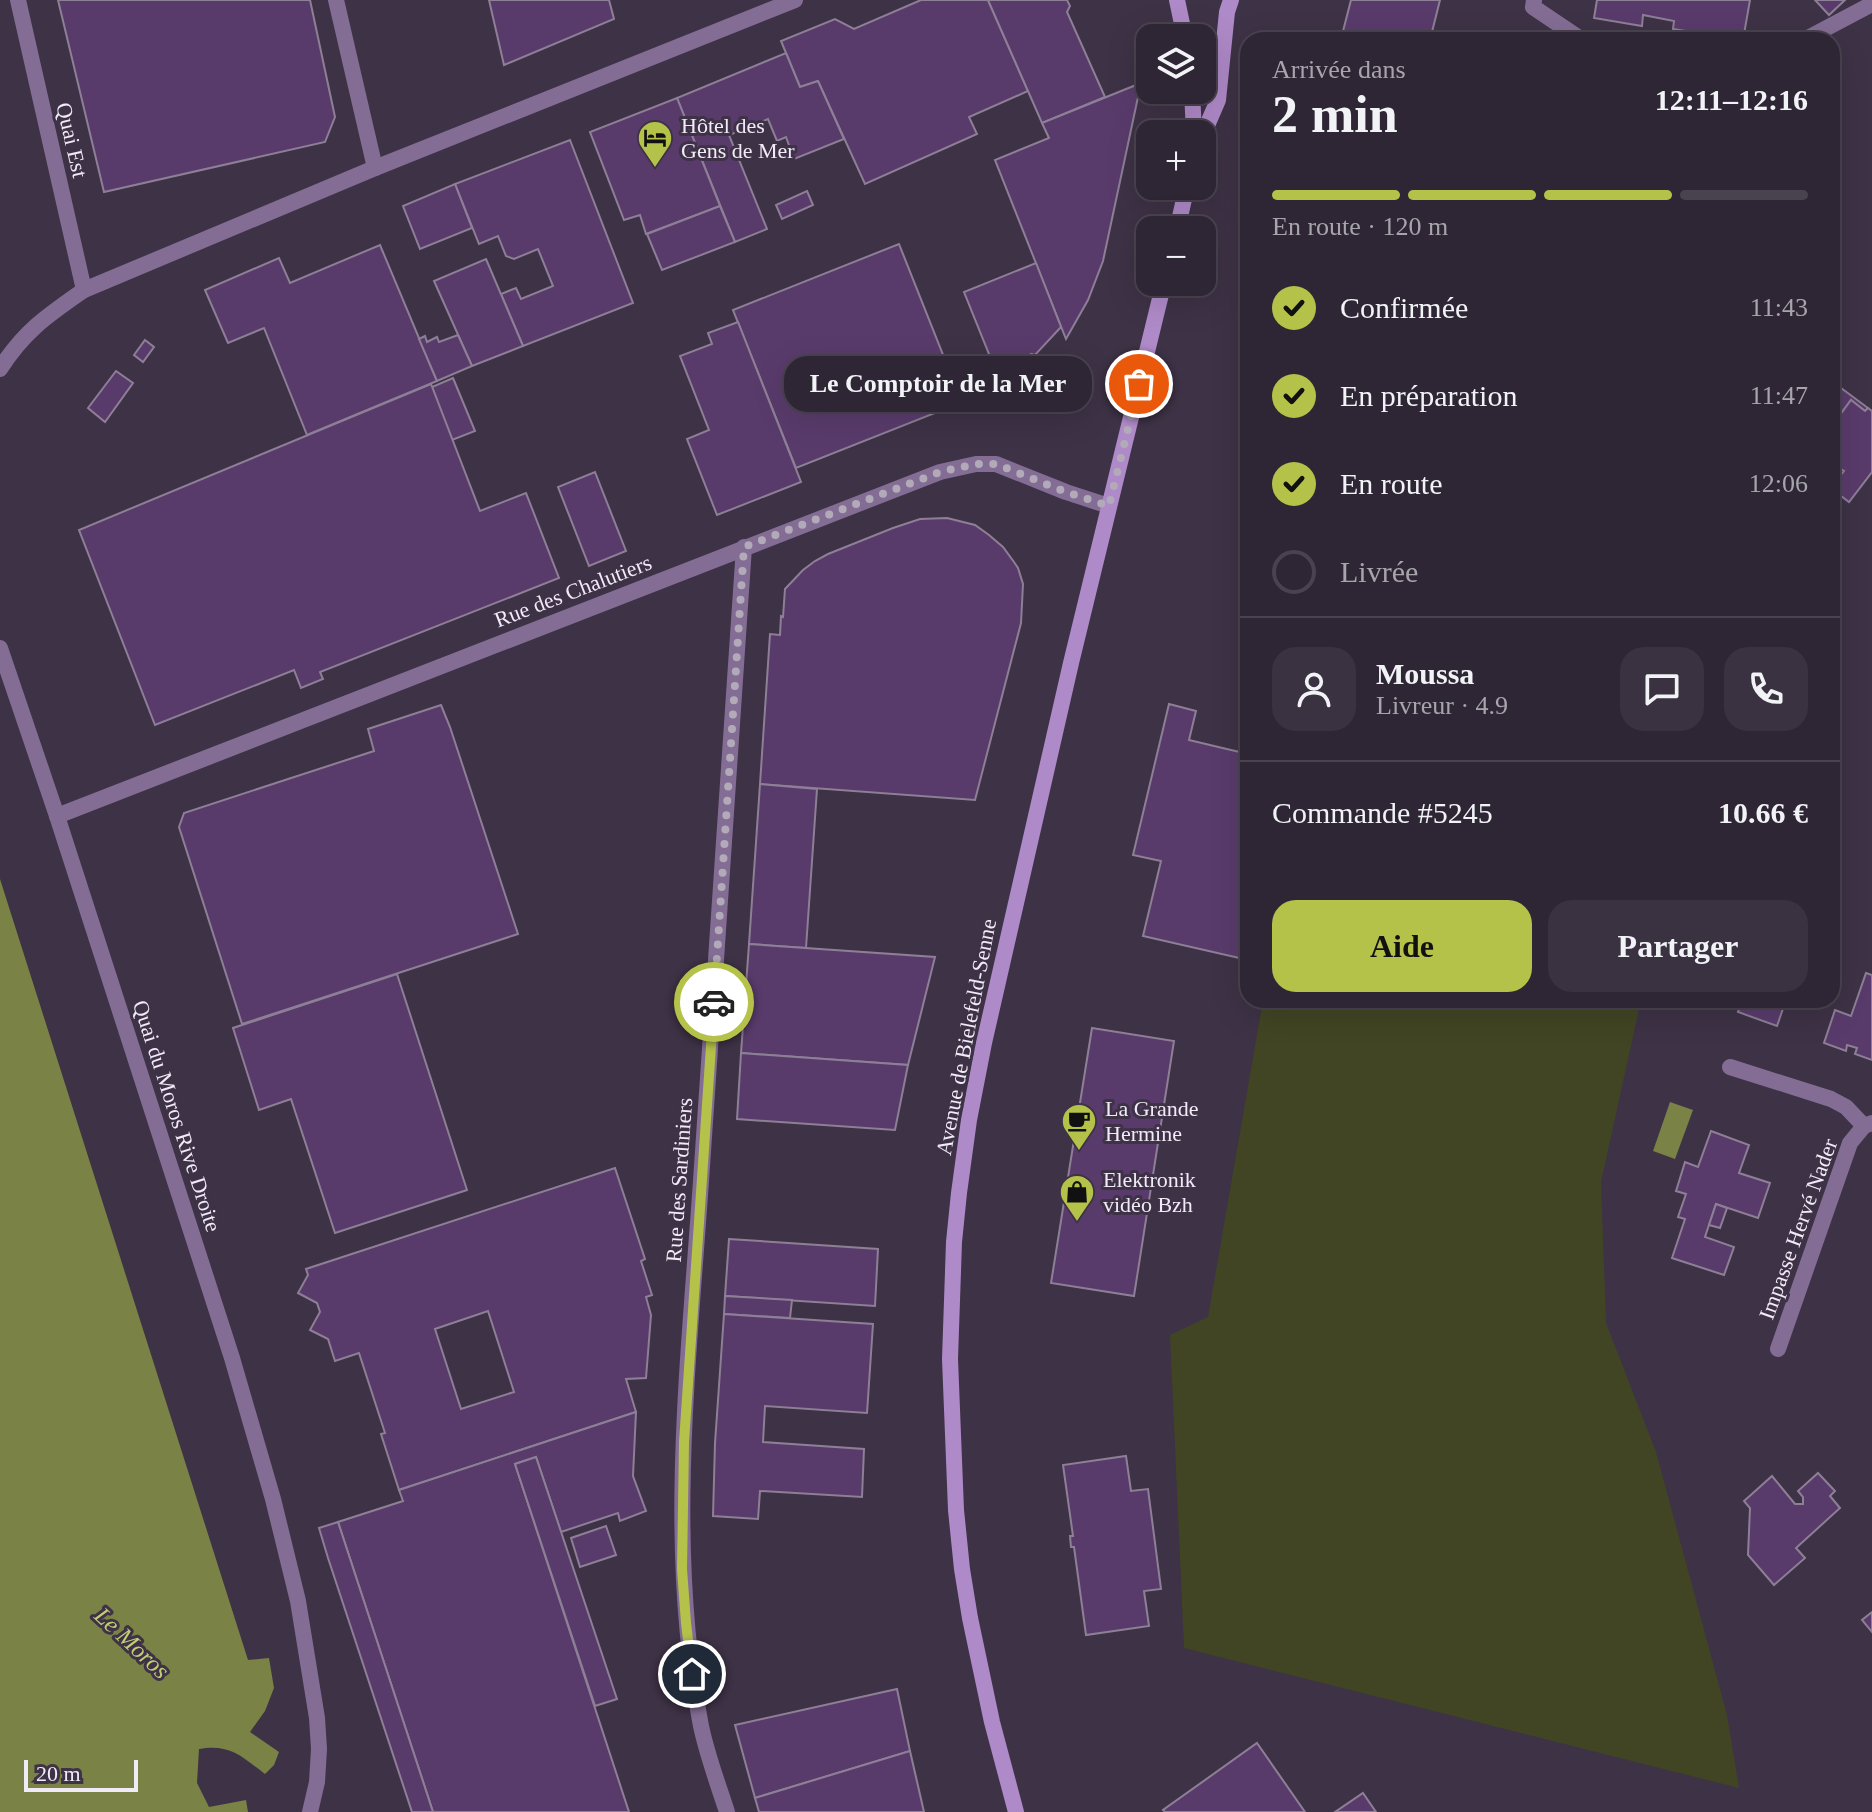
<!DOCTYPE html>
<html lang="fr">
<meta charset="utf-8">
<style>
:root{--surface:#2e2634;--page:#3a3240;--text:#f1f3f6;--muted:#a7a5ac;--line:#49434f;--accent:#b5c249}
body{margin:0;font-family:Georgia,serif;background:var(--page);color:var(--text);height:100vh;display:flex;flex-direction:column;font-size:30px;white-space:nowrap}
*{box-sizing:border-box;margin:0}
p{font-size:26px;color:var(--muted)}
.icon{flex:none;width:44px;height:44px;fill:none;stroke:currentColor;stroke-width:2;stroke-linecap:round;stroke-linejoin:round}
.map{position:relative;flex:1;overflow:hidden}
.drawer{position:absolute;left:1240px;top:32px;width:600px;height:976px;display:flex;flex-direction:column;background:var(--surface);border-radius:24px;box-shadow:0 8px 32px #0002,0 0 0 2px var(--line)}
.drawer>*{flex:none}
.fabs{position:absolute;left:1136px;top:24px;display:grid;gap:16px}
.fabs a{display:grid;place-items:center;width:80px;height:80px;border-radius:16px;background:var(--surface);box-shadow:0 8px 32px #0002,0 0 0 2px var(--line);font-size:40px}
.scale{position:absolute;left:24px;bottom:20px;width:114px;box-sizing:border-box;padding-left:8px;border:4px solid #f1eaf7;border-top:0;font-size:22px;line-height:28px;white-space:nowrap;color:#f1eaf7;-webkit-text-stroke:6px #3e3246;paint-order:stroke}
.pin{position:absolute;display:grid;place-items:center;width:68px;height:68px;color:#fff;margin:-34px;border:4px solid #fff;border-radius:50%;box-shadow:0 2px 8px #0007}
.courier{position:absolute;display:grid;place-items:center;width:80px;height:80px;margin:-40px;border:6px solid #b5c249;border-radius:50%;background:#fff;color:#222;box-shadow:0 2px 10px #0007}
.bubble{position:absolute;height:56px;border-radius:24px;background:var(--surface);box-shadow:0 8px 32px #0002,0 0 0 2px var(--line);font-size:26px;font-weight:600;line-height:56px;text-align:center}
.headline em{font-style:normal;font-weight:600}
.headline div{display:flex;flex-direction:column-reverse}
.headline{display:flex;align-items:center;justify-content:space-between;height:136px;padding:0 32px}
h1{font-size:52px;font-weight:600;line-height:60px}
.bar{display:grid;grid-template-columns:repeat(4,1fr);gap:12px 8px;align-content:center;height:96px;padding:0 32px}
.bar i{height:10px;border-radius:6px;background:var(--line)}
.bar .current{background:var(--accent)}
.bar p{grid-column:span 4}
.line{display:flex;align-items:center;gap:20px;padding:0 32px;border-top:2px solid var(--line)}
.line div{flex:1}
.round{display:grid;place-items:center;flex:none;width:84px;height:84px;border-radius:24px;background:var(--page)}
ol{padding:0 32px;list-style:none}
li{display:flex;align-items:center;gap:24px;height:88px}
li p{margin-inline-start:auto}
li .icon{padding:8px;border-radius:50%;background:var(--accent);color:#111;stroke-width:4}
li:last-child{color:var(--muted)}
li i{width:44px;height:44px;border:4px solid var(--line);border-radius:50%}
.action{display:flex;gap:16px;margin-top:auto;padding:16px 32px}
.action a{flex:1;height:92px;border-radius:24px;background:var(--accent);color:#111;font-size:32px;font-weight:600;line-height:92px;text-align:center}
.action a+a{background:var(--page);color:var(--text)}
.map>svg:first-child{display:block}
.green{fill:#414523}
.water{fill:#7a8245}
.building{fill:#593b6b;stroke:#8d7f96;stroke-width:2;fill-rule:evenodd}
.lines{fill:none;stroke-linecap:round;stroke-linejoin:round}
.lane{stroke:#846d94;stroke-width:16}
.street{stroke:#846d94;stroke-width:16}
.secondary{stroke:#af8ac8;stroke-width:16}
.done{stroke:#b2aab9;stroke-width:8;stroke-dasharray:0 14.4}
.route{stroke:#b5c249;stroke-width:10}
.labels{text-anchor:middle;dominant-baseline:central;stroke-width:6;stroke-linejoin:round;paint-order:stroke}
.poi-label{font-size:22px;fill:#f1eaf7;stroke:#3e3246;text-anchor:start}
.street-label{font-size:22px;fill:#f1eaf7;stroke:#3e3246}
.water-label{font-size:24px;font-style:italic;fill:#c3ce74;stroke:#3e3246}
</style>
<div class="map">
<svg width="1872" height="1812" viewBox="0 0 1872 1812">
<rect width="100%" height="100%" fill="#3e3246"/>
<path class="green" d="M 1263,1000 L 1641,1000 L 1601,1182 L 1606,1323 L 1656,1452 L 1727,1715 L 1739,1788 L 1184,1648 L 1170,1335 L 1208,1317 Z"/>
<g class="water">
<path d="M 0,879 L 248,1660 L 269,1658 L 274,1688 L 265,1711 L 250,1732 L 279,1752 L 274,1765 L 265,1774 C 241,1756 230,1744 199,1749 L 197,1783 L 209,1807 L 246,1800 L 248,1812 L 0,1812 Z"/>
<path d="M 1670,1102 L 1693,1110 L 1675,1159 L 1653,1151 Z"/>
</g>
<g class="building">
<path d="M 58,0 L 310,0 L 335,117 L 325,142 L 104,192 Z"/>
<path d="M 489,0 L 609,0 L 614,19 L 504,65 Z"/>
<path d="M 921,0 L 988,0 L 1028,91 L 969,117 L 977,134 L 865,184 L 818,81 L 800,87 L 781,41 L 835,19 L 854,29 Z"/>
<path d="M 988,0 L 1067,0 L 1070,6 L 1067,12 L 1105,97 L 1042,123 Z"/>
<path d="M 1351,0 L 1440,0 L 1430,40 L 1334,40 L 1342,35 Z"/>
<path d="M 1597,0 L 1750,0 L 1743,40 L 1673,29 L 1674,21 L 1643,15 L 1642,26 L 1594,18 Z"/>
<path d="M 1815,0 L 1845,0 L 1829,15 Z"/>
<path d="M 786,53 L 800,87 L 818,81 L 844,139 L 794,159 L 786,137 L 777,141 L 768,119 L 729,135 L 767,229 L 735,242 L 677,98 Z"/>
<path d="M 1141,83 L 1103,261 L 1088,300 L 1066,339 L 995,160 L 1049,138 L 1042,123 Z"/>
<path d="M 677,98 L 720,206 L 646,234 L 640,215 L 624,220 L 590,132 Z"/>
<path d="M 570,140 L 633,303 L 523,346 L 501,294 L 516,288 L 521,299 L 553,286 L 538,249 L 514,259 L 506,256 L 498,236 L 479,244 L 455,184 Z"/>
<path d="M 455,184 L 472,228 L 420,249 L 403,206 Z"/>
<path d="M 807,191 L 813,205 L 782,219 L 776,205 Z"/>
<path d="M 720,206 L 735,242 L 662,270 L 647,234 Z"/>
<path d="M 899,244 L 953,380 L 950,381 L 939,408 L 940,411 L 796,468 L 733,310 Z"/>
<path d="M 380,245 L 437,381 L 307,435 L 264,328 L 228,343 L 205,290 L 279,258 L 290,283 Z"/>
<path d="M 486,259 L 523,346 L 472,366 L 434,281 Z"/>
<path d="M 1036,263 L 1061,327 L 1035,355 L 1031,354 L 1025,367 L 1007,359 L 1004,365 L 991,359 L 964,292 Z"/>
<path d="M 738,322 L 801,482 L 717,515 L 687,439 L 709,430 L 680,356 L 712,344 L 708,333 Z"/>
<path d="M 458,335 L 472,366 L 437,381 L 419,339 L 425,336 L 427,342 L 437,337 L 439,342 Z"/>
<path d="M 145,340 L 154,347 L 143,362 L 134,355 Z"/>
<path d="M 116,371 L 133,383 L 105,422 L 88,408 Z"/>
<path d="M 453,378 L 475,431 L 452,440 L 432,387 Z"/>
<path d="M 431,384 L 480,511 L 526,493 L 559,578 L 320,672 L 323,679 L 301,688 L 294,670 L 155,725 L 79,530 Z"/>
<path d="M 1837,385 L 1868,408 L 1865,411 L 1851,400 L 1837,419 L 1832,415 L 1832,392 Z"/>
<path d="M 1851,400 L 1865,411 L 1868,408 L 1872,411 L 1872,472 L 1849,502 L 1832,489 L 1832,486 L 1844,471 L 1832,463 L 1832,415 L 1837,419 Z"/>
<path d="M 595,472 L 626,551 L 589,566 L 558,487 Z"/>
<path d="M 947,518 L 975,525 L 989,535 L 1003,547 L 1014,562 L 1018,568 L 1023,584 L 1021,623 L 975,800 L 760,784 L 770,634 L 780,635 L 781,616 L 783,617 L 785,589 L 803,570 L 815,561 L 828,554 L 893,528 L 920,519 Z"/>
<path d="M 1169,704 L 1196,711 L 1189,740 L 1248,754 L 1248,960 L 1143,936 L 1161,861 L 1133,855 Z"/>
<path d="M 441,705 L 450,727 L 518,934 L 242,1024 L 179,827 L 184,813 L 374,751 L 368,729 Z"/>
<path d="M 760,784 L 817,789 L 806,948 L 749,944 Z"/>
<path d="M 749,944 L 935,957 L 908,1065 L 741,1053 Z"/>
<path d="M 1866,973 L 1872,975 L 1872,1060 L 1855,1054 L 1857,1048 L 1847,1045 L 1846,1051 L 1824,1043 L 1835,1010 L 1851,1016 Z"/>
<path d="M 397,974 L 467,1190 L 335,1233 L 291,1099 L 259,1110 L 233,1028 Z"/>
<path d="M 1742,1000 L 1786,1000 L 1777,1026 L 1738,1012 Z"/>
<path d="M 1092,1028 L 1174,1041 L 1134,1296 L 1051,1283 Z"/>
<path d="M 741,1053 L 908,1065 L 895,1130 L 737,1119 Z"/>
<path d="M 1711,1131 L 1749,1145 L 1739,1173 L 1770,1183 L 1758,1218 L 1716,1204 L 1705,1237 L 1734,1247 L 1724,1275 L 1672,1258 L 1685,1219 L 1678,1217 L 1686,1194 L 1676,1191 L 1685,1162 L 1698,1167 Z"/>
<path d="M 615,1168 L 645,1259 L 641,1261 L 652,1295 L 646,1297 L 651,1315 L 646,1378 L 626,1379 L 636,1412 L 399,1490 L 381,1434 L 385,1433 L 359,1353 L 335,1361 L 328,1339 L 310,1330 L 320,1312 L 317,1303 L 298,1293 L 308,1275 L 306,1269 ZM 488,1311 L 514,1392 L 461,1409 L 435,1329 Z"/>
<path d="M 1716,1204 L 1727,1208 L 1720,1228 L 1709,1225 Z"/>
<path d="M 729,1239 L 878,1249 L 875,1306 L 725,1296 Z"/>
<path d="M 725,1296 L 792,1300 L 790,1318 L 724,1314 Z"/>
<path d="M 724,1314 L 873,1324 L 867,1413 L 765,1406 L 763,1442 L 864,1449 L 862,1497 L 760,1491 L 758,1519 L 713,1516 L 715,1443 Z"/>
<path d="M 636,1412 L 633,1476 L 646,1511 L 620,1521 L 618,1513 L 561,1532 L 536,1457 L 515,1464 L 629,1812 L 433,1812 L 338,1522 L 403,1501 L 399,1490 Z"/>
<path d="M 1126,1456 L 1131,1491 L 1148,1489 L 1161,1589 L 1144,1591 L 1149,1626 L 1086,1635 L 1074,1547 L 1071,1547 L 1070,1536 L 1073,1536 L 1063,1465 Z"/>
<path d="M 536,1457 L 617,1699 L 595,1706 L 515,1464 Z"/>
<path d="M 1818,1473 L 1835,1491 L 1830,1496 L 1840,1508 L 1796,1548 L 1805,1558 L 1774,1585 L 1748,1555 L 1750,1508 L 1744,1501 L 1772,1476 L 1795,1504 L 1803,1504 L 1803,1497 L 1798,1491 Z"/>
<path d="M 338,1522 L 433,1812 L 412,1812 L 328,1558 L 319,1528 Z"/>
<path d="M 606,1526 L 616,1555 L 580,1567 L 571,1538 Z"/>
<path d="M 1872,1612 L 1872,1632 L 1862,1620 Z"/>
<path d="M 897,1689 L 910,1751 L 755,1798 L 735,1725 Z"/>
<path d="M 1257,1743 L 1305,1812 L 1165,1812 L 1163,1810 Z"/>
<path d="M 910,1751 L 924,1812 L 759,1812 L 755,1798 Z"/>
<path d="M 1363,1793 L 1376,1812 L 1335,1812 Z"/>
</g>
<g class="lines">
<g class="lane">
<path d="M 1534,0 L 1533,7 L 1582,40"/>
<path d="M 1804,40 L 1872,4"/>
</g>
<g class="street">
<path d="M 18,0 L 84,290"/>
<path d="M 336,0 L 375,168"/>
<path d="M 0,369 C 24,331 48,315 84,290 L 375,168 L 795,0"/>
<path d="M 0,648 L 57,816 L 232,1358 L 273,1499 L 298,1601 L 317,1718 L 319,1749 L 317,1782 L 310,1812"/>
<path d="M 57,816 L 940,472 L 976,464 L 996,464 L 1066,492 L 1109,506"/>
<path d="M 1730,1067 L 1831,1099 L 1846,1107 L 1864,1126"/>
<path d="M 1778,1349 L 1850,1143 L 1864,1126 L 1872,1123"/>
<path d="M 727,1812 C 718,1784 707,1755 701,1726 C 665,1542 690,1352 702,1166 C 716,960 730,754 744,547"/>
</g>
<g class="secondary">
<path d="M 1177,0 L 1185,38"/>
<path d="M 1192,90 L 1194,134"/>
<path d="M 1202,137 L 1218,100 L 1227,12 L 1231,0"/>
<path d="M 1177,230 L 1187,186"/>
<path d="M 1016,1812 L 992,1722 L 970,1618 L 962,1569 L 956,1510 L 950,1359 L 954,1242 L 959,1193 L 969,1120 L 984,1043 L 1071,663 L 1164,282"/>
</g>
</g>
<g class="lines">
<path class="done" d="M 714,1002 L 744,547 L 940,472 L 976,464 L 996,464 L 1066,492 L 1109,506 L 1139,384"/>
<path class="route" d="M 692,1674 L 686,1623 L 682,1569 L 684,1442 L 714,1002"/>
</g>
<defs>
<symbol id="hotel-pin" viewBox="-11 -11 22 30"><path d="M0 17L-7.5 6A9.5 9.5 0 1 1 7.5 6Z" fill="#b5c249" stroke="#3e3246"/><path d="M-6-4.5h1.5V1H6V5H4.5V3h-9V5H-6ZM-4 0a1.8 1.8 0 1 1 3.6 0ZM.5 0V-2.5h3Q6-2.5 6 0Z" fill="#111"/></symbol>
<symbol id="cafe-pin" viewBox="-11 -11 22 30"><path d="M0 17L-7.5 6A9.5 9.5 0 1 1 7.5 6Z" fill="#b5c249" stroke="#3e3246"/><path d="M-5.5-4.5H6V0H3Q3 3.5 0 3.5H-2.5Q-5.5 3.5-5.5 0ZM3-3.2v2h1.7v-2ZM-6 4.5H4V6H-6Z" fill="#111"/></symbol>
<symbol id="shop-pin" viewBox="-11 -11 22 30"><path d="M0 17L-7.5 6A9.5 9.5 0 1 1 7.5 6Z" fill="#b5c249" stroke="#3e3246"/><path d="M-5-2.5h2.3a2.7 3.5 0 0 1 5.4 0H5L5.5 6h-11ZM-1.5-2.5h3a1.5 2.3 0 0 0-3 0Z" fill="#111"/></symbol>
</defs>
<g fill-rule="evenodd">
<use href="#hotel-pin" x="635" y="118" width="40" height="54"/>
<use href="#cafe-pin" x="1059" y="1101" width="40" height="54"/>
<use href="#shop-pin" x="1057" y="1172" width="40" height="54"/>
</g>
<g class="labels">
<g class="poi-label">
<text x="681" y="125">Hôtel des<tspan x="681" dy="25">Gens de Mer</tspan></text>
<text x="1105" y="1108">La Grande<tspan x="1105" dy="25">Hermine</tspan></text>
<text x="1103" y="1179">Elektronik<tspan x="1103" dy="25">vidéo Bzh</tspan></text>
</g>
<g class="street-label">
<text transform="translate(72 140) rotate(77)">Quai Est</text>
<text transform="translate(573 591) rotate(-21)">Rue des Chalutiers</text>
<text transform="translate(966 1037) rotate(-79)">Avenue de Bielefeld-Senne</text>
<text transform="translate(177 1116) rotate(72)">Quai du Moros Rive Droite</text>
<text transform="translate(679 1180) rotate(-86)">Rue des Sardiniers</text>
<text transform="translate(1798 1229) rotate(-70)">Impasse Hervé Nader</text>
</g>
<g class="water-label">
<text transform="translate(132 1643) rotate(43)">Le Moros</text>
</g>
</g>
</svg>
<div class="fabs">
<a><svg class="icon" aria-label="layers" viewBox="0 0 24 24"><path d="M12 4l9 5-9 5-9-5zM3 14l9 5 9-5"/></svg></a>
<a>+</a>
<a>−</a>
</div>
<div class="scale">20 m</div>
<div class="pin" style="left:1139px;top:384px;background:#ea580c"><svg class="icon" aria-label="bag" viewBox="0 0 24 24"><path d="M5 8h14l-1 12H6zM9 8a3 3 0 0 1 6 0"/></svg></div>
<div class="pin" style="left:692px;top:1674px;background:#1f2937"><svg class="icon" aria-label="home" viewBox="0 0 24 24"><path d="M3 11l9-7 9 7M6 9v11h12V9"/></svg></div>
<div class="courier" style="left:714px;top:1002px"><svg class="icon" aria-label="car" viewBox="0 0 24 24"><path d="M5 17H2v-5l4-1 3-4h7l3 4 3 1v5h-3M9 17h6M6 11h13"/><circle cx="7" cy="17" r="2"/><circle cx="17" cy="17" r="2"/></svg></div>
<div class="bubble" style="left:784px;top:356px;width:308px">Le Comptoir de la Mer</div>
<section class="drawer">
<div class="headline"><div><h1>2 min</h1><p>Arrivée dans</p></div><em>12:11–12:16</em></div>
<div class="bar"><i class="current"></i><i class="current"></i><i class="current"></i><i></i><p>En route · 120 m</p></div>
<ol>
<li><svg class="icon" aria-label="check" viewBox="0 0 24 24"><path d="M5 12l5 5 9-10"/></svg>Confirmée<p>11:43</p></li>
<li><svg class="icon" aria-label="check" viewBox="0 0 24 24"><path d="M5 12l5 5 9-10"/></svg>En préparation<p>11:47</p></li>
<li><svg class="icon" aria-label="check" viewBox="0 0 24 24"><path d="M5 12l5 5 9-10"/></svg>En route<p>12:06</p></li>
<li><i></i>Livrée</li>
</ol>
<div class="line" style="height:144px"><a class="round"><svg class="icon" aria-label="person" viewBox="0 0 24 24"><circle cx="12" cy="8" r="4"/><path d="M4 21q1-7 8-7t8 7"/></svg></a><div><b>Moussa</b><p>Livreur · 4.9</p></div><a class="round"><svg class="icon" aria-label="chat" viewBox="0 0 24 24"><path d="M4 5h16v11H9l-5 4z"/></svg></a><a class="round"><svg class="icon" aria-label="phone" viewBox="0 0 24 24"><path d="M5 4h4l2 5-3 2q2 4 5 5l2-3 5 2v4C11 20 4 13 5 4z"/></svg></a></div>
<div class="line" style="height:104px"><div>Commande #5245</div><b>10.66 €</b></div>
<div class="action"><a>Aide</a><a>Partager</a></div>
</section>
</div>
